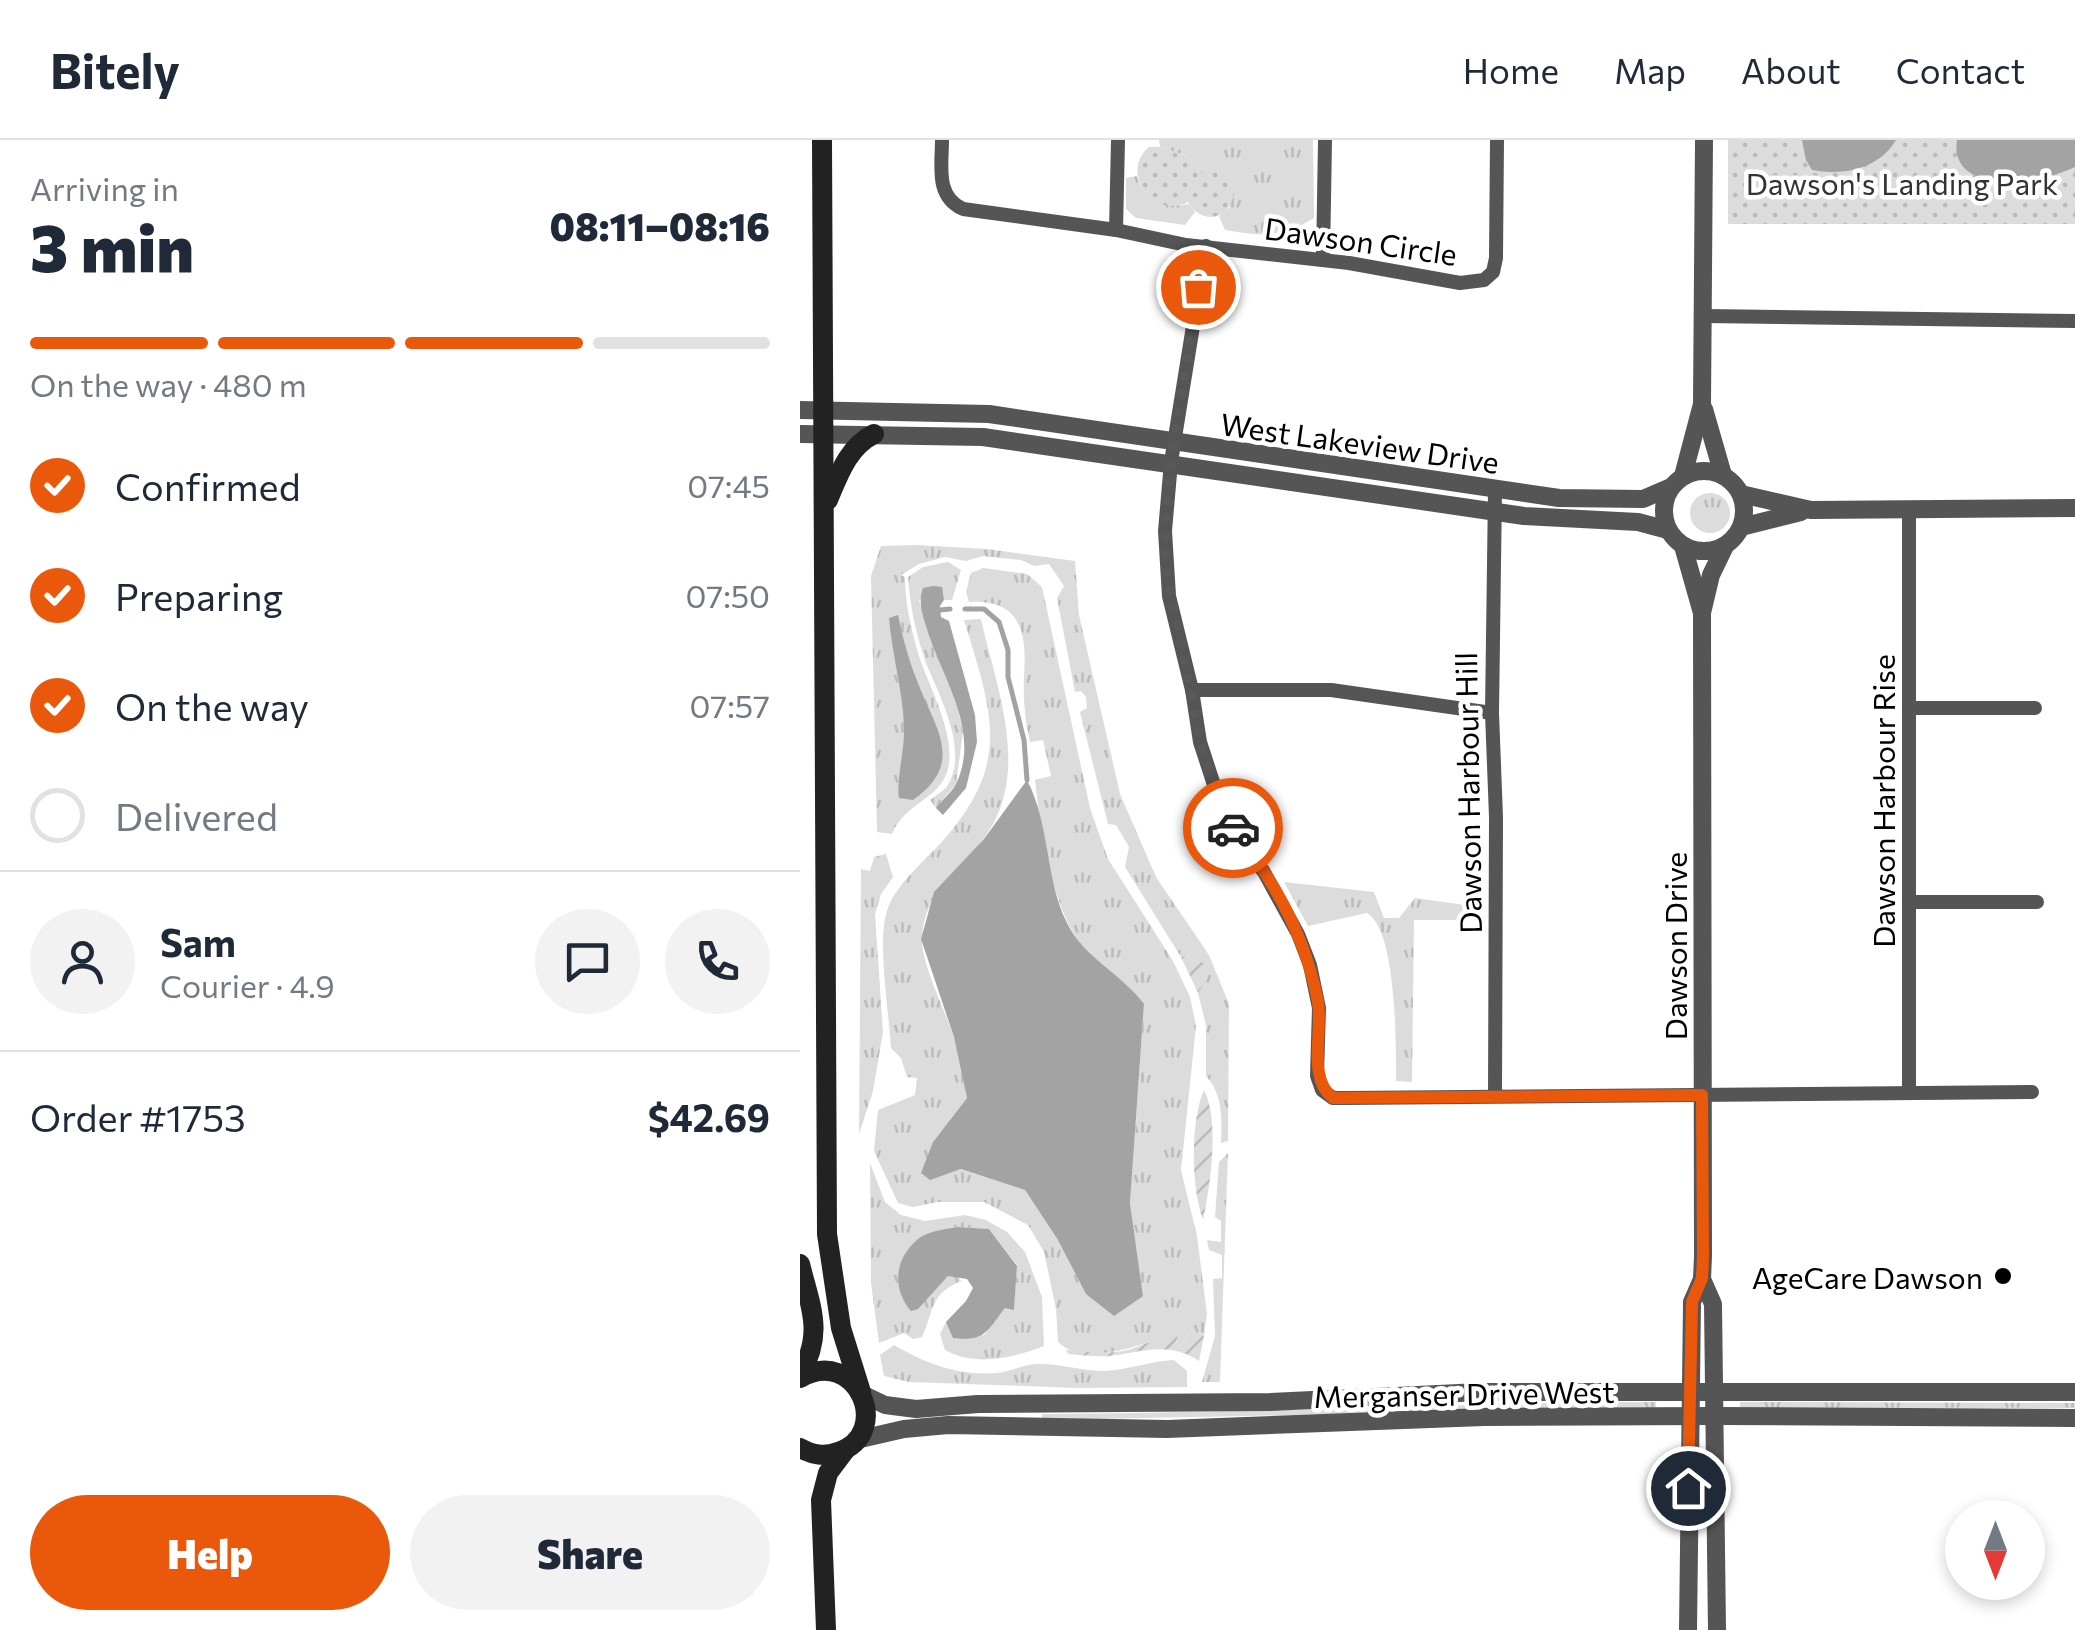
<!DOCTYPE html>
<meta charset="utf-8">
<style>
:root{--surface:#fff;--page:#f2f2f3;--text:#1f2937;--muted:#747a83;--line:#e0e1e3;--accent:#ea580c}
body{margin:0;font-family:Commissioner,sans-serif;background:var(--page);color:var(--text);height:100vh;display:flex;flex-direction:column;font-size:38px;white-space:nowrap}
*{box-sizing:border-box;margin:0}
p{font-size:32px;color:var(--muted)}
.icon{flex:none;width:55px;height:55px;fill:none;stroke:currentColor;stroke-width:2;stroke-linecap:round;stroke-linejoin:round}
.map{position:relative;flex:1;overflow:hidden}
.sheet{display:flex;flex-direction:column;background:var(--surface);width:800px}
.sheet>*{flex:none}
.needle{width:65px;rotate:180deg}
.controls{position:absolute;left:1145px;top:1360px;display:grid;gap:20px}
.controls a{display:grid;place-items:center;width:100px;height:100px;border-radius:50%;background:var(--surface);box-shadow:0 5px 15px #0003;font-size:50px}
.pin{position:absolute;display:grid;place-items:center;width:85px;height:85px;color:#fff;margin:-42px;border:5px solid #fff;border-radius:50%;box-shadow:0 2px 10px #0007}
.courier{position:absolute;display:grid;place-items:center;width:100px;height:100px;margin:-50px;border:8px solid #ea580c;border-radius:50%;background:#fff;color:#222;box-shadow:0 2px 12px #0007}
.headline em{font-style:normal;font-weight:800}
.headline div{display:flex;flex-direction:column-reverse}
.headline{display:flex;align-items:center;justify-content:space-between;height:170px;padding:0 30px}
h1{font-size:65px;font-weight:800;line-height:75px}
.bar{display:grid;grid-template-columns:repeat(4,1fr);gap:15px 10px;align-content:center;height:120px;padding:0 30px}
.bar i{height:12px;border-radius:8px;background:var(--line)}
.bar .selected{background:var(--accent)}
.bar p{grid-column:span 4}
.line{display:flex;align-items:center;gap:25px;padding:0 30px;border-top:2px solid var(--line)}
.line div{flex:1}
.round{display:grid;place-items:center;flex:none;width:105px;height:105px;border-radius:52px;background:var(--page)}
ol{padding:0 30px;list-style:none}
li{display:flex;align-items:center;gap:30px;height:110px}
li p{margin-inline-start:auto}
li .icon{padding:10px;border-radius:50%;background:var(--accent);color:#fff;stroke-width:4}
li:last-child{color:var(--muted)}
li i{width:55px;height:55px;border:5px solid var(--line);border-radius:50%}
.primary-button{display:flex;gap:20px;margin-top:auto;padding:20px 30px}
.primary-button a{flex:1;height:115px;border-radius:60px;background:var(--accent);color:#fff;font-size:40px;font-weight:800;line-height:115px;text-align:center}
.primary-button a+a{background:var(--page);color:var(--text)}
header{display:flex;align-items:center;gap:60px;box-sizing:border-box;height:140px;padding:0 50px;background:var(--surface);border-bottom:2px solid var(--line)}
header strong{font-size:48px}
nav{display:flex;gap:55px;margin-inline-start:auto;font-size:35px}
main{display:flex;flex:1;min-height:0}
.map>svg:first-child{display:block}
.grass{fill:url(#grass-tufts)}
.park{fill:url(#park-dots)}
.garden{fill:url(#garden-furrows)}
.water{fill:#a3a3a3}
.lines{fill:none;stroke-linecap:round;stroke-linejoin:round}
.stream{stroke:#a3a3a3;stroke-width:5}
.minor{stroke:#555;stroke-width:14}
.tertiary{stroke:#555;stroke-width:18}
.secondary{stroke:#222;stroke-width:20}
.done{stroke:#595959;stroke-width:10;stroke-dasharray:0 18}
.route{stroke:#ea580c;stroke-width:12}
.poi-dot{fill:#000;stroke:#fff;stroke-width:4}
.labels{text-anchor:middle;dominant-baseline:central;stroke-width:9;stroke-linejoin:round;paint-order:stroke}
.park-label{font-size:30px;fill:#333;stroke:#fff}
.street-label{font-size:30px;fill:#000;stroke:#fff}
.poi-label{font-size:30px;fill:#000;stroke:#fff;text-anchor:end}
</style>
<header>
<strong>Bitely</strong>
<nav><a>Home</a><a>Map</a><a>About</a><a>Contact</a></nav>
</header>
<main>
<section class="sheet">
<div class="headline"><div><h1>3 min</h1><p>Arriving in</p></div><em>08:11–08:16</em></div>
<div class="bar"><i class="selected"></i><i class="selected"></i><i class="selected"></i><i></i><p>On the way · 480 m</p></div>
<ol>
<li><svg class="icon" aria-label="check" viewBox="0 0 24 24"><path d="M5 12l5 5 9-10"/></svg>Confirmed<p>07:45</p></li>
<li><svg class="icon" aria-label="check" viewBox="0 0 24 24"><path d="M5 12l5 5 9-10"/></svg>Preparing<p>07:50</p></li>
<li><svg class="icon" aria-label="check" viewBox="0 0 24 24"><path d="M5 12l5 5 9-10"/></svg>On the way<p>07:57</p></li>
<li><i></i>Delivered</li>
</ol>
<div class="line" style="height:180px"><a class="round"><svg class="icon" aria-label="person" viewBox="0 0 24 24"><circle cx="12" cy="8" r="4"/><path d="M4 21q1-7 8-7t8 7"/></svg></a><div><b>Sam</b><p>Courier · 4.9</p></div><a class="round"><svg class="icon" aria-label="chat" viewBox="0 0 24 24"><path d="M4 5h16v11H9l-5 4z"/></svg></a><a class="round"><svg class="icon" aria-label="phone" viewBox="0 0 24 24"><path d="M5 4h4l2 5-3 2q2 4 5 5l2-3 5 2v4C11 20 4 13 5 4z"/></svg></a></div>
<div class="line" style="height:130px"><div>Order #1753</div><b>$42.69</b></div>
<div class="primary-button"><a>Help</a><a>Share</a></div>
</section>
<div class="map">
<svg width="1275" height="1490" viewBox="0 0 1275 1490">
<defs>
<pattern id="grass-tufts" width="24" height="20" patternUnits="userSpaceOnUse" patternTransform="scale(2.5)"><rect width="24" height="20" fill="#dcdcdc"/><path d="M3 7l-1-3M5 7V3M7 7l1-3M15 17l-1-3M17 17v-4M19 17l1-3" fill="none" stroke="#bbb"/></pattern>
<pattern id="park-dots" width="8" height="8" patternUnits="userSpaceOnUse" patternTransform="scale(2.5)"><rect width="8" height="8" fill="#dcdcdc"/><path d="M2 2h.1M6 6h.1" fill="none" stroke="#bbb" stroke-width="1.8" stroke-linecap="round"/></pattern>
<pattern id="garden-furrows" width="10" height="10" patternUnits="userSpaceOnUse" patternTransform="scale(2.5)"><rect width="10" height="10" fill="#dcdcdc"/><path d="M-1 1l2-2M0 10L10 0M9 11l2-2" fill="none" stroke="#bbb"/></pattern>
</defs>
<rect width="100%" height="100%" fill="#fff"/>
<g class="grass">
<path d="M 359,0 L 513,0 L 514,78 C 479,99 464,96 425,90 L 419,76 L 430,67 L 399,34 L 389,17 L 360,7 Z"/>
<path d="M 337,36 C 344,59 367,69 389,64 L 395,72 L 385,85 L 336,78 L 326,69 L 326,38 Z"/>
<circle cx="910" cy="373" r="20"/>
<path d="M 117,405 L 187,409 L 275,421 L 279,475 L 320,654 L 356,737 L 409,815 L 429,864 L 428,1001 L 421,1003 C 422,980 423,954 406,936 L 406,885 L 398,853 L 405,843 L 391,815 L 381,817 L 325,727 L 329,707 L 316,685 L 308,684 L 280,572 L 287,568 L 286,557 L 281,551 L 275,552 L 257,458 L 264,446 L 249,424 L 234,426 L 221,420 L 183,416 L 166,421 L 145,417 L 119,424 L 101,435 L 105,437 C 105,463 111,488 118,513 C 128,547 163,604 144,639 C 131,662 104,665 92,694 L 77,692 L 71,436 L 81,406 Z"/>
<path d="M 148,422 L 161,430 L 152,460 L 144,460 L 141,447 L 119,460 L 130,498 L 156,560 L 163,592 L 156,644 L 136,668 L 130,660 C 135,656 145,650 148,645 C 169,609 139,555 126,523 C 116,495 110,466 108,437 L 123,427 Z"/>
<path d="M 183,428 L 227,434 L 242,447 L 290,668 L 308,719 L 373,821 L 390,857 L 396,886 L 381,1030 L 397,1096 L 407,1174 L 404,1196 L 391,1190 L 381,1206 L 376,1205 L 378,1196 C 343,1199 289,1231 258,1202 L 256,1169 L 244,1112 L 228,1085 L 184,1062 L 138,1062 L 113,1067 L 98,1063 L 74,1011 L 78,970 L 115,955 L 117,938 L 107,937 L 101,918 L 91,908 C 89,873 77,801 87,771 C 94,747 122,723 139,705 C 213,624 193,575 164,480 L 181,479 C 197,551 233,635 182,701 C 157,734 126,749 122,796 C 120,823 146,871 154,898 C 160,917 163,938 167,958 L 133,1002 L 130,1039 L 161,1029 L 225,1050 L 258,1100 L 343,1156 L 330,1063 L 344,865 C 325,838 301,830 282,806 C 252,769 240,687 235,640 L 251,636 L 243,600 L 230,602 C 225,581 223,559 224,537 C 227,494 222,459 169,462 L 166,452 L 171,433 Z"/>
<path d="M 86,714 L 93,737 L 81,754 L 75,774 L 83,892 L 73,951 L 59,994 L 61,729 L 70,731 L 74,717 Z"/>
<path d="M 484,742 L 574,752 L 584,778 L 599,778 L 615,758 L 679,767 L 680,780 L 614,780 L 612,942 L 596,941 C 596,907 597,790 567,773 L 508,786 Z"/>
<path d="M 428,1013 L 420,1242 L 402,1242 L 415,1196 L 413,1139 L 422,1138 L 422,1115 L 409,1110 L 407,1100 L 421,1102 L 421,1081 L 415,1077 L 419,1022 Z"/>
<path d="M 70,1023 L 85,1062 L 101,1075 L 125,1081 L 165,1075 L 186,1080 L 207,1092 L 225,1112 L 242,1157 L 244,1206 C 213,1218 175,1227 145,1210 L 140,1194 L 146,1182 L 150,1187 L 184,1195 L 205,1167 L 214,1169 L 217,1125 L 189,1089 L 158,1087 L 137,1091 L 134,1150 L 148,1136 L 158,1136 L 161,1141 C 130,1154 134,1170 122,1197 L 113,1199 L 104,1193 L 79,1203 L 71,1143 Z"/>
<path d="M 94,1205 C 127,1224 158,1236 197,1233 C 210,1232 222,1225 235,1224 C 259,1223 281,1231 305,1231 C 328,1230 350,1221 374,1220 L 387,1231 L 387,1247 L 278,1248 L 109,1242 L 84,1236 L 80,1215 Z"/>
<path d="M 856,1262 L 856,1268 L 242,1280 L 242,1274 C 447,1273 651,1263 856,1262 Z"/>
<path d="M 940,1262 L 1275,1263 L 1275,1268 L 940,1268 Z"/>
</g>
<g class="park">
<rect x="928" y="0" width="347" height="84"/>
<path d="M 349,7 L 360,7 L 389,17 L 399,34 L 412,31 L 424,35 L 434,52 C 431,80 402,86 388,62 C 356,80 318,33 349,7 Z"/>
</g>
<g class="garden">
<path d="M 391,815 L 406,825 L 405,843 L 398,853 L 381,817 Z"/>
<path d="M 404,950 C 420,980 410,1048 403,1080 C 391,1048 390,982 404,950 Z"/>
<path d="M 391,1190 L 404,1196 L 399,1221 C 368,1201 343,1212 310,1216 C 296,1217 282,1215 268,1214 L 266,1210 C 287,1212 311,1215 331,1209 C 348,1203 360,1197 378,1195 L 376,1205 L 381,1206 Z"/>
</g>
<g class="water">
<path d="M 1002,0 L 1096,0 C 1079,29 1043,36 1012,30 L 1006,20 Z"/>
<path d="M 1157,0 L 1275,0 L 1275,27 C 1245,42 1148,58 1157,0 Z"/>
<path d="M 133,446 L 142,447 L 144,460 L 140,466 L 141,477 L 149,481 L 175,575 L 177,602 L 166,648 L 143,675 L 136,668 C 142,660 152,652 156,644 C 182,590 140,535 126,486 C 122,472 118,462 123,448 Z"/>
<path d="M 98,475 C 103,499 109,521 118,543 C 135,588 166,623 113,660 L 99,658 C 96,639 105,610 104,587 C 103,551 92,515 89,478 Z"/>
<path d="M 227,640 C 250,684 245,737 266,781 C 283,818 321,833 344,864 L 330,1063 L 343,1156 L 314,1176 L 286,1154 L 258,1100 L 225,1050 L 161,1029 L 130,1040 L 121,1033 L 133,1002 L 167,958 L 154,897 L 121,799 L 134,752 L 184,699 Z"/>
<path d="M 158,1087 L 189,1089 L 217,1126 L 214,1170 L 205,1168 C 187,1191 185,1202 153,1198 L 146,1182 L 166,1161 L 173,1148 L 167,1139 L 148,1136 L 118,1169 L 111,1171 C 92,1149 94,1119 118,1099 C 128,1091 146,1089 158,1087 Z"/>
</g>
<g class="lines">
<g class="stream">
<path d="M 165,469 L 184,469 L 199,482 L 208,510 L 208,537 L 224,600 L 227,640"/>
<path d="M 140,470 L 150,469"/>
</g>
<g class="minor">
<path d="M 142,0 C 142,26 135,56 163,69 L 316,90 L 386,105 L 549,123 L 660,143 L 684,140 L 693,132 L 696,118 L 697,0"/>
<path d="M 316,90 L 318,0"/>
<path d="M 406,106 L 371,322 L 365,391 L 369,456 L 392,550 L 400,602 L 416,651 L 436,695 L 464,732 L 498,794 L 510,825 L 519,868 L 517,936 L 522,950 L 533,958 L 544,958 L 1232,952"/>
<path d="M 523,120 L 525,0"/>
<path d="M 904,176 L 1275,181"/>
<path d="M 1109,369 L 1109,952"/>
<path d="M 392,550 L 531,550 L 692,573"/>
<path d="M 1110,568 L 1235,568"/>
<path d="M 1110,762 L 1237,762"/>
<path d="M 695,956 L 696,677 L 692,573 L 695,350"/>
</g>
<g class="tertiary">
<path d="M 904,269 L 923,335"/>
<path d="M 0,270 L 189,274 L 759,358 L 843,359 L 871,347"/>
<path d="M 0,294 L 183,297 L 724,376 L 838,382 L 868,390"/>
<circle cx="904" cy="371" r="40"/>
<path d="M 883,336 L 902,264 L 904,0"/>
<path d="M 941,354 L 1011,370 L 1275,368"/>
<path d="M 941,387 L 1001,372"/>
<path d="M 883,406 L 902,473"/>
<path d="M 902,1139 L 913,1164 L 917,1490"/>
<path d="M 62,1254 L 85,1265 L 116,1269 L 178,1264 L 470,1262 L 680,1252 L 1275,1252"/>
<path d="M 56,1300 L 104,1289 L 148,1285 L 367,1289 L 684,1277 L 915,1276 L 1275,1278"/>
<path d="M 888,1490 L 892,1162 L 902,1139 L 903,1116 L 902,473 L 911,435 L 925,406"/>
</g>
<g class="secondary">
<path d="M 22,0 L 27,1094 L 41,1188 L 61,1252"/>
<path d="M 28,360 C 39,334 48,307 74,294"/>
<path d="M 0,1124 C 11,1168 24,1193 0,1235"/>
<path d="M 0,1238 C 57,1205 94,1294 38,1312 C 24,1317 13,1315 0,1308"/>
<path d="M 26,1490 L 21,1360 L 28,1333 L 46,1309"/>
</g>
</g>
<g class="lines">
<path class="done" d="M 398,147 L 371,322 L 365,391 L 366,428 L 400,602 L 433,688"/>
<path class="route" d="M 433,688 C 441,705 455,718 465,733 C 491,773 509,816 518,862 C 523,893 507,938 533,958 L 902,955 L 903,1116 L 902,1138 L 892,1162 L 888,1348"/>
</g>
<circle class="poi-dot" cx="1203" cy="1136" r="10"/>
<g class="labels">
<g class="park-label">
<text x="1102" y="42">Dawson's Landing Park</text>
</g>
<g class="street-label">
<text transform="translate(561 100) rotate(8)">Dawson Circle</text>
<text transform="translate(560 302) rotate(8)">West Lakeview Drive</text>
<text transform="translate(667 653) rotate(-91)">Dawson Harbour Hill</text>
<text transform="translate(1082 661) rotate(-90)">Dawson Harbour Rise</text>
<text transform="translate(874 806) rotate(-90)">Dawson Drive</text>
<text transform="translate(664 1253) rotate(-1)">Merganser Drive West</text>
</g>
<g class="poi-label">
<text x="1183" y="1136">AgeCare Dawson</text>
</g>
</g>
</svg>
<div class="controls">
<a><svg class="needle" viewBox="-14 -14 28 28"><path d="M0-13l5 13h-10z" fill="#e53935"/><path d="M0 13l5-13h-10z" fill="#747a83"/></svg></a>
</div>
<div class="pin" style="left:398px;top:147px;background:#ea580c"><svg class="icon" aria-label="bag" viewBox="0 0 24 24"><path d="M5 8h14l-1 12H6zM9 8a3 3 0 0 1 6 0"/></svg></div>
<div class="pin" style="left:888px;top:1348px;background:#1f2937"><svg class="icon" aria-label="home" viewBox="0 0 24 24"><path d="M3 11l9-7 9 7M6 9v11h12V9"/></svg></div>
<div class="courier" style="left:433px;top:688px"><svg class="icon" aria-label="car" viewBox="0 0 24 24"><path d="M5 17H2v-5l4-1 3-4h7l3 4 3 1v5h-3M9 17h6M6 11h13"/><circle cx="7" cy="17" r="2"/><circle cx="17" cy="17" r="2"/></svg></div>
</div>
</main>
